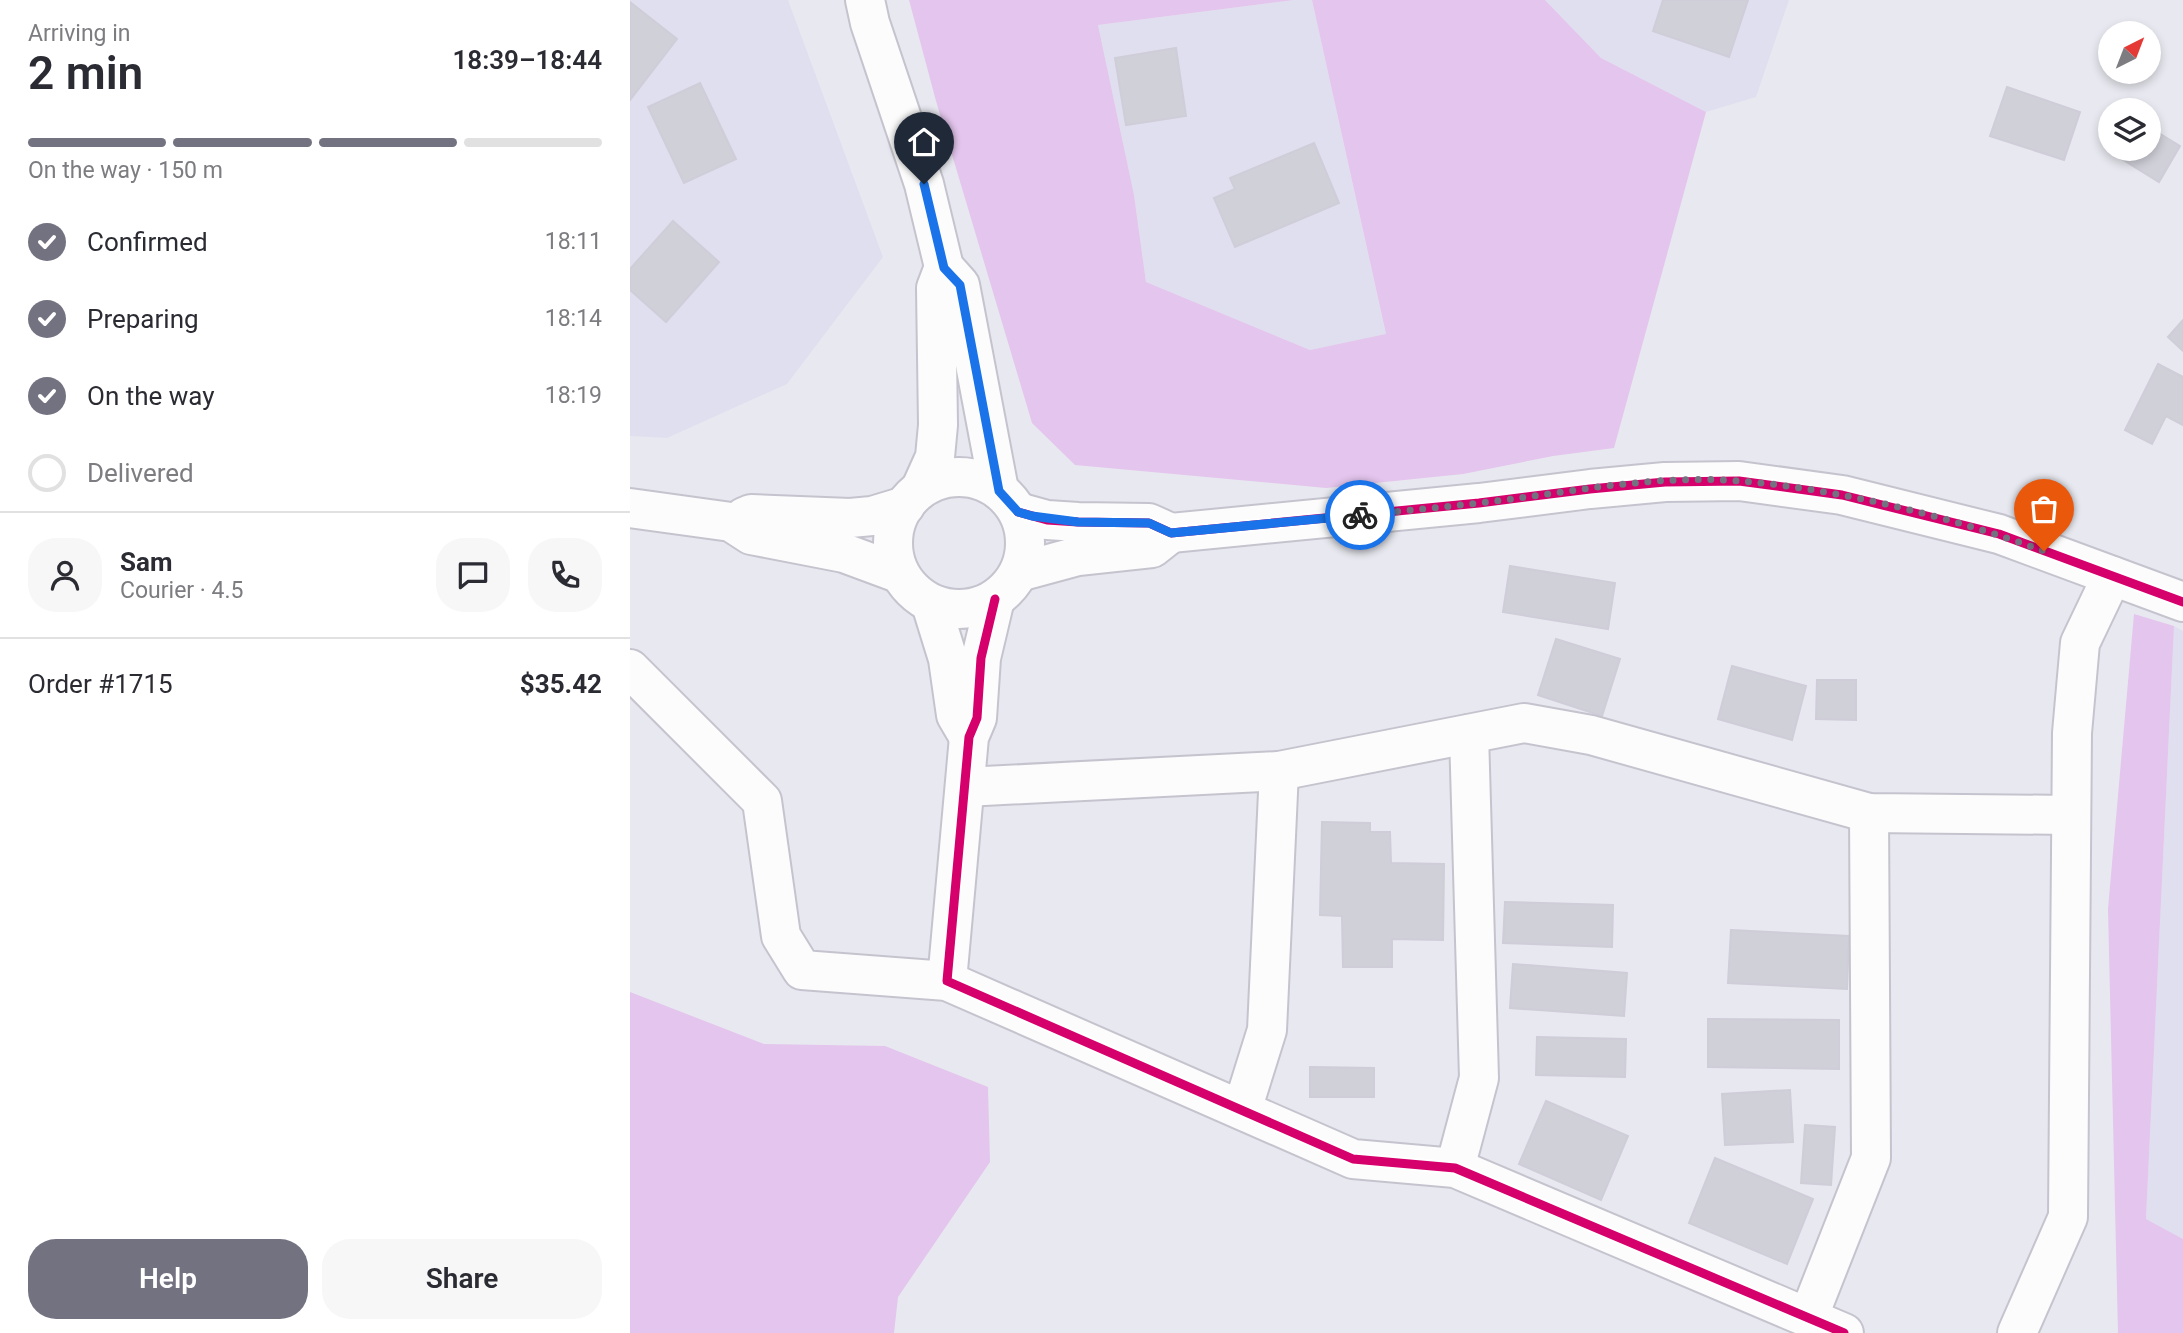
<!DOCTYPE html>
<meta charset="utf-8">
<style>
:root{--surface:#fff;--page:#f7f7f7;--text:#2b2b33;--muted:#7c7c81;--line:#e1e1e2;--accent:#737281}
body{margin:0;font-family:Roboto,sans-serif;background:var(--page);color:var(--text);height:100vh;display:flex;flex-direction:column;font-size:26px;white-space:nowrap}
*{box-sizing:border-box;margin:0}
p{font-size:23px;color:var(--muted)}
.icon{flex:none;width:38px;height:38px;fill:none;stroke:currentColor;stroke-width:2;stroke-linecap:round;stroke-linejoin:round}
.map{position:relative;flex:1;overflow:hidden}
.details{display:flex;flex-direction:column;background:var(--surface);width:630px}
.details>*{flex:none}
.needle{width:46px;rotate:42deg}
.tools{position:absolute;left:1468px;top:21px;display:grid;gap:14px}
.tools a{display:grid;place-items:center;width:63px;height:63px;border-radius:50%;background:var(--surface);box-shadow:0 4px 10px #0003;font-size:35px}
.pin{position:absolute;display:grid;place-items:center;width:60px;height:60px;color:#fff;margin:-72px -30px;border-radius:50% 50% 50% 0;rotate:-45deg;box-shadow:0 0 7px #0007}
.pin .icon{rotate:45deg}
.courier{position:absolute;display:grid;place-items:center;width:70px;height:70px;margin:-35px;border:5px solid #1a73e8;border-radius:50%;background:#fff;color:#222;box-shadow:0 2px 9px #0007}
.head em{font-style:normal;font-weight:600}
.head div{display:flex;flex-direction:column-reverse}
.head{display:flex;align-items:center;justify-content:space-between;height:119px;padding:0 28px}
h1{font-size:46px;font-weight:600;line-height:52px}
.bar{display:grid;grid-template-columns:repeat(4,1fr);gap:10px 7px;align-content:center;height:84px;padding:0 28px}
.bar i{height:9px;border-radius:5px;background:var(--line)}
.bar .selected{background:var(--accent)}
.bar p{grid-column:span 4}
.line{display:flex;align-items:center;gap:18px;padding:0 28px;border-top:2px solid var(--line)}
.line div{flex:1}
.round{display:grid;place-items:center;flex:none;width:74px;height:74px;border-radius:28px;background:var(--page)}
ol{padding:0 28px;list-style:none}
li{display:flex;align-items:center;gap:21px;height:77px}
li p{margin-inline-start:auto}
li .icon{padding:7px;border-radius:50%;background:var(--accent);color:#fff;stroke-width:4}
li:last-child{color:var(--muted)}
li i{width:38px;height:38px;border:4px solid var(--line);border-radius:50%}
.action{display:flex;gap:14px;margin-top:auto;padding:14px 28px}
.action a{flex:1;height:80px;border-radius:28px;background:var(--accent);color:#fff;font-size:28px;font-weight:600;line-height:80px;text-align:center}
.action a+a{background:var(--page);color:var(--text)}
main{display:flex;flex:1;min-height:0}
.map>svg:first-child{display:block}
.residential{fill:#e0dfef}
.green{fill:#e4c5ed}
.building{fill:#d0d0d9;stroke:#cecdd8;stroke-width:2}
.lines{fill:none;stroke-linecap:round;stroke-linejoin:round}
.minor-casing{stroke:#c5c4ce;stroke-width:42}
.minor{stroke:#fcfcfd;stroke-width:38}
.cycleway-casing{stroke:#fff;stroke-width:13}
.cycleway{stroke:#d6006c;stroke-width:9}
.done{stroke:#737281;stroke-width:7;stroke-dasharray:0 12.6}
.route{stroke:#1a73e8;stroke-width:9}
</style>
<main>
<section class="details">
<div class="head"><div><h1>2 min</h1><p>Arriving in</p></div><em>18:39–18:44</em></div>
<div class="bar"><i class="selected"></i><i class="selected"></i><i class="selected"></i><i></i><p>On the way · 150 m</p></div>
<ol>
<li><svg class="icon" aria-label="check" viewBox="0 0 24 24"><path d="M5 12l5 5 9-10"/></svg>Confirmed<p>18:11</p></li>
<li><svg class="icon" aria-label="check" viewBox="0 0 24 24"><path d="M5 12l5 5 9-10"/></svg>Preparing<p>18:14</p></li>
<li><svg class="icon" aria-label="check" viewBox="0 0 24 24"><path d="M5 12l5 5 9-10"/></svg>On the way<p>18:19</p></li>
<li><i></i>Delivered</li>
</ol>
<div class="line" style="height:126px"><a class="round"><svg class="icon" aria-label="person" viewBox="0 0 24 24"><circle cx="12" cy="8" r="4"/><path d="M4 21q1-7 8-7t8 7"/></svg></a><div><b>Sam</b><p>Courier · 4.5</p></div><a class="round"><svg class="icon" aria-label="chat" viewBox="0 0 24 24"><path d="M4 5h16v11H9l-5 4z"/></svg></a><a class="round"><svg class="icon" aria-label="phone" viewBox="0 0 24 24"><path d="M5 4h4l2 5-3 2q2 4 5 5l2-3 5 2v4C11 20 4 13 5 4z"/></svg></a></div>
<div class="line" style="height:91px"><div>Order #1715</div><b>$35.42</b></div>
<div class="action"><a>Help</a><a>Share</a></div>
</section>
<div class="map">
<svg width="1553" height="1333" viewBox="0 0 1553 1333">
<rect width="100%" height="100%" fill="#e8e8f0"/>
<g class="residential">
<path d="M 0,0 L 158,0 L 253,257 L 157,384 L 37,438 L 0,436 Z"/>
<path d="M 664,0 L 682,0 L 756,335 L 680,350 L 516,282 L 504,195 L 468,25 Z"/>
<path d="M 915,0 L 1159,0 L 1126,97 L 1076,112 L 971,58 Z"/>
<path d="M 1544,626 L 1553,631 L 1553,1239 L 1516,1219 Z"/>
</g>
<g class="green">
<path d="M 279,0 L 664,0 L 468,25 L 504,195 L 516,282 L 680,350 L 756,334 L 682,0 L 915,0 L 971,58 L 1076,112 L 984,448 L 923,456 L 833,474 L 696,488 L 445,465 L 402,423 L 306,101 Z"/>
<path d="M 1504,614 L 1544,626 L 1516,1219 L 1553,1239 L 1553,1333 L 1488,1333 L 1478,909 Z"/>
<path d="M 0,992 L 134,1044 L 255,1046 L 358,1087 L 360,1162 L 268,1297 L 264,1333 L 0,1333 Z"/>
</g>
<g class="building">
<path d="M 1033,0 L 1118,0 L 1099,57 L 1023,31 Z"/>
<path d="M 0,2 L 47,39 L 0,100 Z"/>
<path d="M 546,48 L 556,116 L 496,125 L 485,58 Z"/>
<path d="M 70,83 L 106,159 L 54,183 L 18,107 Z"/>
<path d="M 1377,87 L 1450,112 L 1434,160 L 1360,136 Z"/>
<path d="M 1519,127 L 1550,146 L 1529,182 L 1490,158 L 1495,149 L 1519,149 Z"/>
<path d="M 684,143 L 709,203 L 605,247 L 584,198 L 605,189 L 600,178 Z"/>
<path d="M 43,221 L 89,262 L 36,322 L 0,290 L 0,269 Z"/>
<path d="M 1553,320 L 1553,351 L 1538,337 Z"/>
<path d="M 1528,364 L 1553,377 L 1553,425 L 1536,416 L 1522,444 L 1495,430 Z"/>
<path d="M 880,566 L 985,583 L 978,629 L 873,612 Z"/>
<path d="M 926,639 L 990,659 L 972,716 L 908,695 Z"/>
<path d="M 1102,666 L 1176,686 L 1162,740 L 1088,719 Z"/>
<path d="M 1187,680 L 1226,680 L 1226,720 L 1186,719 Z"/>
<path d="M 692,822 L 740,823 L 740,832 L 760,832 L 761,863 L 814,864 L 813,940 L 762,939 L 762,967 L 713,967 L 712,916 L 690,915 Z"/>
<path d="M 875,902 L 983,905 L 982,947 L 873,943 Z"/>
<path d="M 1101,930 L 1219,936 L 1217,989 L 1098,983 Z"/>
<path d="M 883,964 L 997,973 L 994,1016 L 880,1008 Z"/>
<path d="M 1078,1019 L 1209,1020 L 1209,1069 L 1078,1067 Z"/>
<path d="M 907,1037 L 996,1039 L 995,1077 L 906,1075 Z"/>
<path d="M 680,1067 L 744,1068 L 744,1097 L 680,1097 Z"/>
<path d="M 1160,1090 L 1163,1142 L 1095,1145 L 1092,1094 Z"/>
<path d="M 916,1101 L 998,1136 L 971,1200 L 889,1164 Z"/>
<path d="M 1175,1125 L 1205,1127 L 1201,1185 L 1171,1183 Z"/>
<path d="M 1085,1158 L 1183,1199 L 1157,1264 L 1059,1223 Z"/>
</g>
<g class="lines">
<defs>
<g id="minor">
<path d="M 235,0 L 240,23 L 294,184 L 314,267 L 330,285 L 369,490"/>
<circle cx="329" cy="543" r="66"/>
<path d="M 291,488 L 305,457 L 308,425 L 306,288 L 314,267"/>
<path d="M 0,508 L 101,522 L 121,535 L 214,553 L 268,573"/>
<path d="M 388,512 L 417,520 L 448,522 L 519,523 L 541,533 L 849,503 L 960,489 L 1035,482 L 1109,481 L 1212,495 L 1369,534 L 1553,602"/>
<path d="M 114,517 L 121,514 L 220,518 L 242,516 L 275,506"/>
<path d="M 389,572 L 448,556 L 522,548 L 541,533"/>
<path d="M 301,604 L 318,659 L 326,715 L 336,732"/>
<path d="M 0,669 L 132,801 L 151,936 L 172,970 L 317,981 L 723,1159 L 825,1168 L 1214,1333"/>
<path d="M 335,787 L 649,771 L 894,723 L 961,735 L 1239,813 L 1441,815"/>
<path d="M 317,981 L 339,737 L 347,718 L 351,658 L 365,599"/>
<path d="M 612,1110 L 637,1030 L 649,771"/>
<path d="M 825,1168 L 849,1078 L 839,734"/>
<path d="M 1178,1318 L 1241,1158 L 1239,813"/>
<path d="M 1387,1333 L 1438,1217 L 1442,733 L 1450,643 L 1482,576"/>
</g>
</defs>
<use href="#minor" class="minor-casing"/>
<use href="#minor" class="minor"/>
<defs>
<g id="cycleway">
<path d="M 388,512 L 417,520 L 448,522 L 519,523 L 541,533 L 849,503 L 960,489 L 1035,482 L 1109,481 L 1212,495 L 1369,534 L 1553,602"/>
<path d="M 365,599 L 351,658 L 347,718 L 339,737 L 317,981 L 723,1159 L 825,1168 L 1214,1333"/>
</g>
</defs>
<use href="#cycleway" class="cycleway-casing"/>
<use href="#cycleway" class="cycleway"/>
</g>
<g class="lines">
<path class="done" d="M 730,515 C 783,510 836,505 889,498 C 961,488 1037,475 1110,481 C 1210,489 1321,517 1414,551"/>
<path class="route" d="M 294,184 L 314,268 L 330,285 L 369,491 L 388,512 L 402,516 L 448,522 L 519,523 L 541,533 L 730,515"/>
</g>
</svg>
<div class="tools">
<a><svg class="needle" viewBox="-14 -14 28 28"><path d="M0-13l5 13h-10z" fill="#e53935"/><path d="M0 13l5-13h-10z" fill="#7c7c81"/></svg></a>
<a><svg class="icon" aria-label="layers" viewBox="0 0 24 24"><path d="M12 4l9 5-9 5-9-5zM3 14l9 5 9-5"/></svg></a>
</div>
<div class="pin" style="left:1414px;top:551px;background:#ea580c"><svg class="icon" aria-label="bag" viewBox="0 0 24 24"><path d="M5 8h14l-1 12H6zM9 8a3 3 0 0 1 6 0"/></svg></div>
<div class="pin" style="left:294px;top:184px;background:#1f2937"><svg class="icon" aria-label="home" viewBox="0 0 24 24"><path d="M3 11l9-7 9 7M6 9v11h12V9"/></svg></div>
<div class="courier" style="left:730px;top:515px"><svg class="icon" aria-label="bike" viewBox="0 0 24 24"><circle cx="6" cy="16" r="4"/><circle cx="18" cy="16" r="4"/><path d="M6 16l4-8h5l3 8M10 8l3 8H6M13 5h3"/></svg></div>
</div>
</main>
